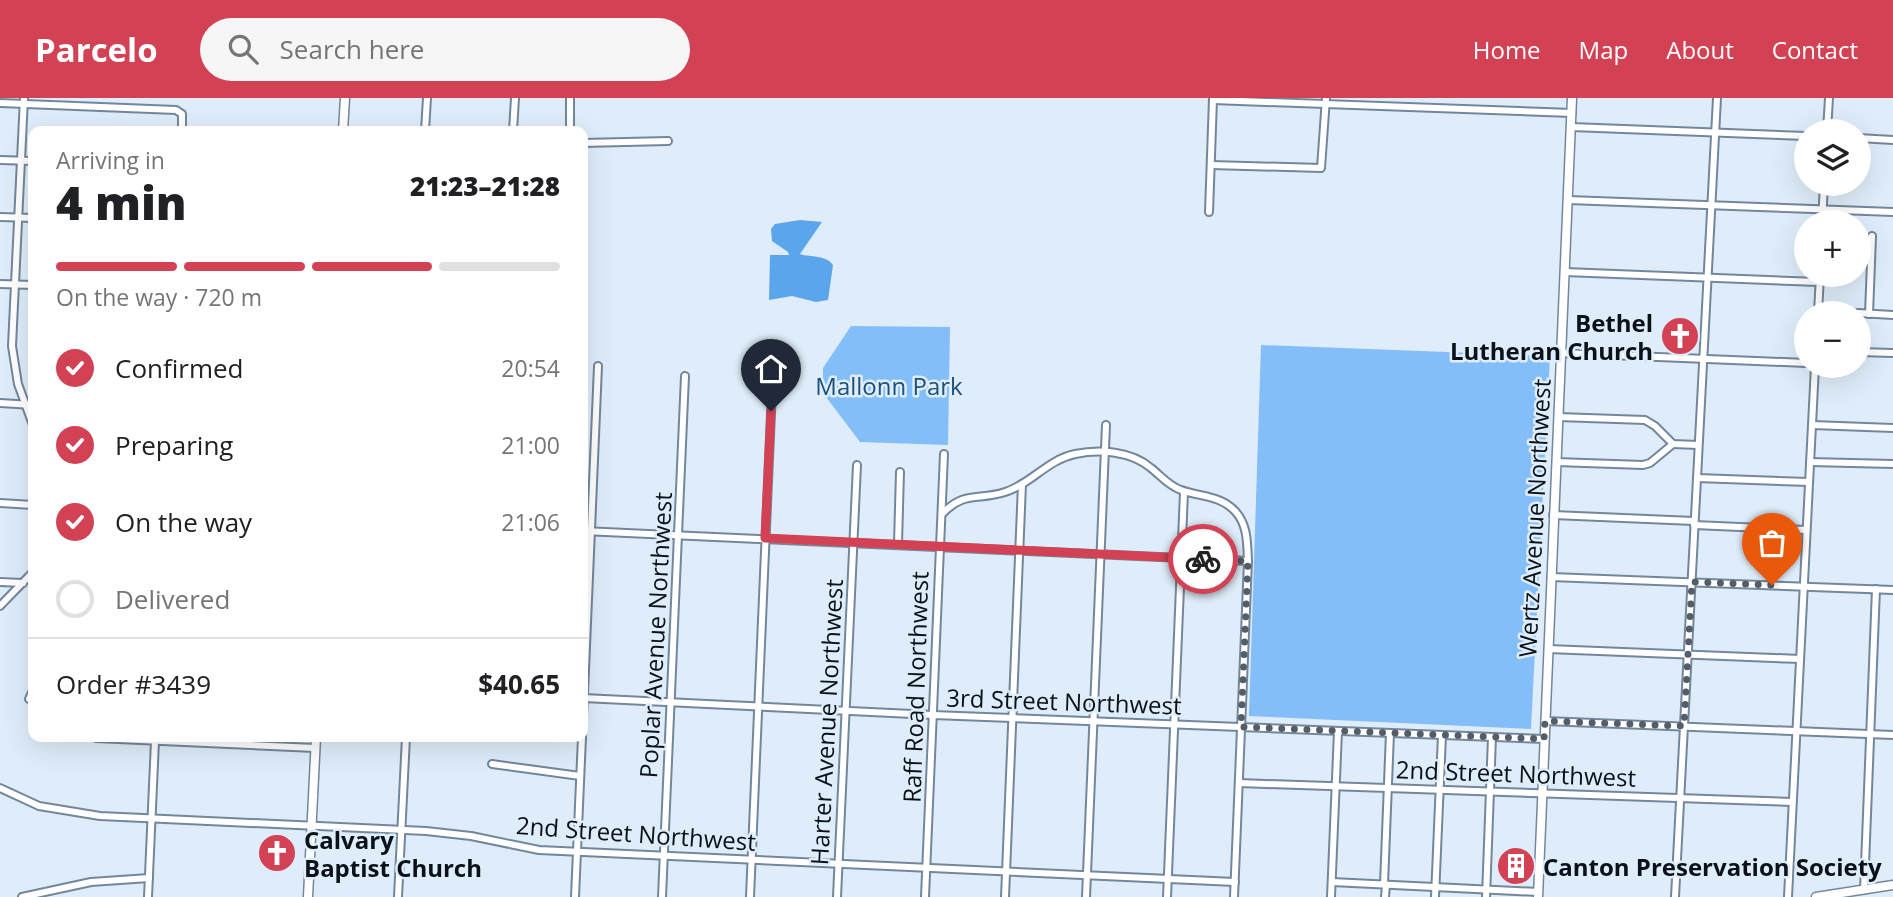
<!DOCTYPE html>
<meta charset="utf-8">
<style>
:root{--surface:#fff;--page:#f6f6f6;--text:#202124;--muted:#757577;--line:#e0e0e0;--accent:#d24154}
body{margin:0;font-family:"Open Sans",sans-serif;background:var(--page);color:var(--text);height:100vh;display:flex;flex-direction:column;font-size:26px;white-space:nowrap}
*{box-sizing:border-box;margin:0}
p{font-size:23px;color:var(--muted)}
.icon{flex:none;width:38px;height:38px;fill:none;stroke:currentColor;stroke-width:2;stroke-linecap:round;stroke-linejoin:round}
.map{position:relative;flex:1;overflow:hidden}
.drawer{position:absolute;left:28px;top:28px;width:560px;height:616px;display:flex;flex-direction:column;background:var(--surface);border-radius:14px;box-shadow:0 7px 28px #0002}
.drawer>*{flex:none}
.fabs{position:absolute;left:1794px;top:21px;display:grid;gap:14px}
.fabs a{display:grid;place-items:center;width:77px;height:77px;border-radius:50%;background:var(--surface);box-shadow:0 7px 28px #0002;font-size:35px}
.pin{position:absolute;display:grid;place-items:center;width:60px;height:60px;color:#fff;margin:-72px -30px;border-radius:50% 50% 50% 0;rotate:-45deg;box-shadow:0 0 7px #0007}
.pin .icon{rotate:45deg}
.courier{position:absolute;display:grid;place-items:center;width:70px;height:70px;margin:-35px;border:5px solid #d24154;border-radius:50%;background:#fff;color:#222;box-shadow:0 2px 9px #0007}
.headline em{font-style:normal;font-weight:800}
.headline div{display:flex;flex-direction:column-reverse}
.headline{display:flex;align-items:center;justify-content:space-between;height:119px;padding:0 28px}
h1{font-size:46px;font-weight:800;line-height:52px}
.bar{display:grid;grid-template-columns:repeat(4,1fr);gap:10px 7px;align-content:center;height:84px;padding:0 28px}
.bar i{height:9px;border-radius:5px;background:var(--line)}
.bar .selected{background:var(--accent)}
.bar p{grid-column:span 4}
.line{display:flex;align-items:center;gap:18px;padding:0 28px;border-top:2px solid var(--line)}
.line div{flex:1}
ol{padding:0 28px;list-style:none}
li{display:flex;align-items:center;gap:21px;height:77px}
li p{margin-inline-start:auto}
li .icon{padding:7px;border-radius:50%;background:var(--accent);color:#fff;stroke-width:4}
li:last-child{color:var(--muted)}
li i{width:38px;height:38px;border:4px solid var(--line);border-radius:50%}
header{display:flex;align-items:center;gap:42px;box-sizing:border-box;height:98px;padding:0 35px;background:var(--accent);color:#fff}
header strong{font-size:33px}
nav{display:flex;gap:38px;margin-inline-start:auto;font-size:24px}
.search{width:490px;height:63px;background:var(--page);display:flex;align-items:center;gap:18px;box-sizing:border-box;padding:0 24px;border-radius:38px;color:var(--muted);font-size:26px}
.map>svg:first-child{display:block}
.green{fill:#84bef8}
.water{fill:#5ba5ed}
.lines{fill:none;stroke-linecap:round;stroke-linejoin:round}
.minor-casing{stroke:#73879c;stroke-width:10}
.major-casing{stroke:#73879c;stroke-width:11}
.minor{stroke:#fff;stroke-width:6}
.major{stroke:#fff;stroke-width:8}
.done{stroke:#555e68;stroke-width:7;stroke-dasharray:0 12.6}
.route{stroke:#d24154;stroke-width:9}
.labels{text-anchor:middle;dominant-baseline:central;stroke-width:5;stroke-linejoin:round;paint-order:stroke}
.poi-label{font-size:24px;font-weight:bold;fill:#0a1119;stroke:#dfedfa;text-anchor:start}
.park-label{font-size:24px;fill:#1c507f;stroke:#dfedfa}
.street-label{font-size:24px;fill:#0a1119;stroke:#dfedfa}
</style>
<header>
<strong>Parcelo</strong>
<div class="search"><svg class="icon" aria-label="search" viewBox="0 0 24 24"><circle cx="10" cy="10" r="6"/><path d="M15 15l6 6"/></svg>Search here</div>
<nav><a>Home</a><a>Map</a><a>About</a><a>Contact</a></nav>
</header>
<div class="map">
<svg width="1893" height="799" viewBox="0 0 1893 799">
<rect width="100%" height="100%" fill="#dfedfa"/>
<g class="green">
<path d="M 851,228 L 950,229 L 948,347 L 860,344 L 823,295 L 823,270 Z"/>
<path d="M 1261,247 L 1550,258 L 1531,631 L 1249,618 Z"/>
</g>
<path class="water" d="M 800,122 L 822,124 L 800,156 C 811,160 825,156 833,167 L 828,202 L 816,204 L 792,198 L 769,202 L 770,157 L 789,157 L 788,154 L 772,143 L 771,131 L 775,126 Z"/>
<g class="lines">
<defs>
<g id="minor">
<path d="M 24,0 L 12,248 L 18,286 L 33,327"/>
<path d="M 570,0 L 570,33"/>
<path d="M 1213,2 L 1572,15"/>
<path d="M 0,5 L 176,12 L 182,16 L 182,33"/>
<path d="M 1571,29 L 1806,38"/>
<path d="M 425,33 L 427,0"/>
<path d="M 513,33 L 515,0"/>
<path d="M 1827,33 L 1829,0"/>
<path d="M 1858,40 L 1893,42"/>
<path d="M 583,45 L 668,43"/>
<path d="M 0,62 L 33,63"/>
<path d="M 1211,67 L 1321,70 L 1326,0"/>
<path d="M 1568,102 L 1893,114"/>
<path d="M 1209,114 L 1213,1"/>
<path d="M 0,119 L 33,120"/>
<path d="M 1822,124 L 1824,86"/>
<path d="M 1565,174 L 1819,184"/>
<path d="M 0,186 L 33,187"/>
<path d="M 1818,213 L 1856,215"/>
<path d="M 1818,215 L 1820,177"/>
<path d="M 1858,215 L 1893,217"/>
<path d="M 1869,216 L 1872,138"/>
<path d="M 1858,254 L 1893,255"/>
<path d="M 1561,255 L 1806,265"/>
<path d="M 0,305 L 33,307"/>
<path d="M 1558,319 L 1645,322 L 1655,328 L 1673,346 L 1698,347"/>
<path d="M 1812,327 L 1893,330"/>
<path d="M 1556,364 L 1643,367 L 1650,365 L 1673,346"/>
<path d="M 1810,364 L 1893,366"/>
<path d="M 1697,380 L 1809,384"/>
<path d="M 0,405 L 33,407"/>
<path d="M 942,416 C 965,392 978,403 1005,394 C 1031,386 1047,362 1075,356 C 1100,351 1131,353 1151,370 C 1161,378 1169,388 1181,392 C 1200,399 1220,397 1235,413 C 1248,427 1247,445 1248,463 L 1234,799"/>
<path d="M 1553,417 L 1694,423"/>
<path d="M 1694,427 L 1806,432"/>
<path d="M 583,433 L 1248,463"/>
<path d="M 898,446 L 900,374"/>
<path d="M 1551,479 L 1893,492"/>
<path d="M 0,484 L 23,485"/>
<path d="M 0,508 L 33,474"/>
<path d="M 1548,551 L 1800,561"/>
<path d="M 583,600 L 933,617 L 1544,641"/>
<path d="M 29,601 L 33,592"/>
<path d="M 583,618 L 598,268"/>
<path d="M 1545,623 L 1893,637"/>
<path d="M 96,640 L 315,650"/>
<path d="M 492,666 L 580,678"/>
<path d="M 1239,685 L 1792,704"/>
<path d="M 0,690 L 39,708 L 100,718 L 426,733 L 471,738 L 539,752 L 1235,784"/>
<path d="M 1332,784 L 1538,794"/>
<path d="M 1384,786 L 1390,635"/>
<path d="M 1864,792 L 1876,491"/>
<path d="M 22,799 L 91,784 L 149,780"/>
<path d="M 148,799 L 155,643"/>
<path d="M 398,799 L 406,639"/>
<path d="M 575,799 L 582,639"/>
<path d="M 662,799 L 685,278"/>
<path d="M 750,799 L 772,292"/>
<path d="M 837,799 L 857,367"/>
<path d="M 925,799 L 944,356"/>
<path d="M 1005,799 L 1022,386"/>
<path d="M 1086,799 L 1106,327"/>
<path d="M 1167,799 L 1184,394"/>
<path d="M 1331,799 L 1338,633"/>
<path d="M 1385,799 L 1386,787"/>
<path d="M 1435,799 L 1442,637"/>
<path d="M 1486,799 L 1492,639"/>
<path d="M 1675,799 L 1717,0"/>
<path d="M 1788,799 L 1815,268"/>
</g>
<g id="major">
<path d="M 343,33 L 345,0"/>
<path d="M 308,799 L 316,639"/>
<path d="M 1538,799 L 1572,0"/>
<path d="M 1816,799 L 1893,787"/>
</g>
</defs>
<use href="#minor" class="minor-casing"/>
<use href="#major" class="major-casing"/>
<use href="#minor" class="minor"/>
<use href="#major" class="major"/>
</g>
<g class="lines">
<path class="done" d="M 1203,461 L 1248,463 L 1241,629 L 1544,641 L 1545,623 L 1684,628 L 1692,484 L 1772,487"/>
<path class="route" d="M 771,313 L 765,440 L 1203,461"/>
</g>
<defs>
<symbol id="church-disc" viewBox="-11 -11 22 22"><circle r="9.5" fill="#d24154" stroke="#dfedfa"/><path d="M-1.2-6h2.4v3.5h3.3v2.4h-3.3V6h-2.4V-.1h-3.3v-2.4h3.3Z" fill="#fff"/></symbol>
<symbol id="building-disc" viewBox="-11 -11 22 22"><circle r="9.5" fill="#d24154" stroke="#dfedfa"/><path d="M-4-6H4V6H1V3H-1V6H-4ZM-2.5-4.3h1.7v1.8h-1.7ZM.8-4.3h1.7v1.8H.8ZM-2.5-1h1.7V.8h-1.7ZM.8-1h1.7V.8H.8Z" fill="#fff"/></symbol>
</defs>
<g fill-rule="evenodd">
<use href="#church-disc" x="1658" y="216" width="44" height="44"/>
<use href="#church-disc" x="255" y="733" width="44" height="44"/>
<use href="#building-disc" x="1494" y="746" width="44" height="44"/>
</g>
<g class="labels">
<g class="poi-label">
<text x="1653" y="224" text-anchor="end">Bethel<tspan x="1653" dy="28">Lutheran Church</tspan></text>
<text x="304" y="741">Calvary<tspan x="304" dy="28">Baptist Church</tspan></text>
<text x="1543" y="768">Canton Preservation Society</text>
</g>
<g class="park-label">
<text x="889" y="287">Mallonn Park</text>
</g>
<g class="street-label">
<text transform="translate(1534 420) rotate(-87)">Wertz Avenue Northwest</text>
<text transform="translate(655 537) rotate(-87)">Poplar Avenue Northwest</text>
<text transform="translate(915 589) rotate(-88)">Raff Road Northwest</text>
<text transform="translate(1064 603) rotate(2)">3rd Street Northwest</text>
<text transform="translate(826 624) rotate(-87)">Harter Avenue Northwest</text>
<text transform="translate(1516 675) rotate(2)">2nd Street Northwest</text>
<text transform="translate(636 735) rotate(4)">2nd Street Northwest</text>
</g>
</g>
</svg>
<div class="fabs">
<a><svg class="icon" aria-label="layers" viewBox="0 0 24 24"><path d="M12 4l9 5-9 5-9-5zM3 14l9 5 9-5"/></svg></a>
<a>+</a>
<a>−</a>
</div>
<div class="pin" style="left:1772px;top:487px;background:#ea580c"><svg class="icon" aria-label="bag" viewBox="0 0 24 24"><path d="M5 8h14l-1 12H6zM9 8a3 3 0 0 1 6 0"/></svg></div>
<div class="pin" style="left:771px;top:313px;background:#1f2937"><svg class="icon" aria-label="home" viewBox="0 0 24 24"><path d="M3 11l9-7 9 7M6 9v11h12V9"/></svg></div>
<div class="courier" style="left:1203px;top:461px"><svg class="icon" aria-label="bike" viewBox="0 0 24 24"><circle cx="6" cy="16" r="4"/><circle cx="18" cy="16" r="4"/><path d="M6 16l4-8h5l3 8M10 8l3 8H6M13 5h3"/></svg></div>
<section class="drawer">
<div class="headline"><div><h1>4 min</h1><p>Arriving in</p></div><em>21:23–21:28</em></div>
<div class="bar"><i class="selected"></i><i class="selected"></i><i class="selected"></i><i></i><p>On the way · 720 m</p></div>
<ol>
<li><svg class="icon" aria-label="check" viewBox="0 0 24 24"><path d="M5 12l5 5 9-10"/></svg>Confirmed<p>20:54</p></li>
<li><svg class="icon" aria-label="check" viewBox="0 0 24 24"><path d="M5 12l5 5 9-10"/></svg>Preparing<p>21:00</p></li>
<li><svg class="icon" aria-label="check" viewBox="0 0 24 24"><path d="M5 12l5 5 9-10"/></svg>On the way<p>21:06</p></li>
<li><i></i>Delivered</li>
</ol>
<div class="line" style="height:91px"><div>Order #3439</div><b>$40.65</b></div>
</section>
</div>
